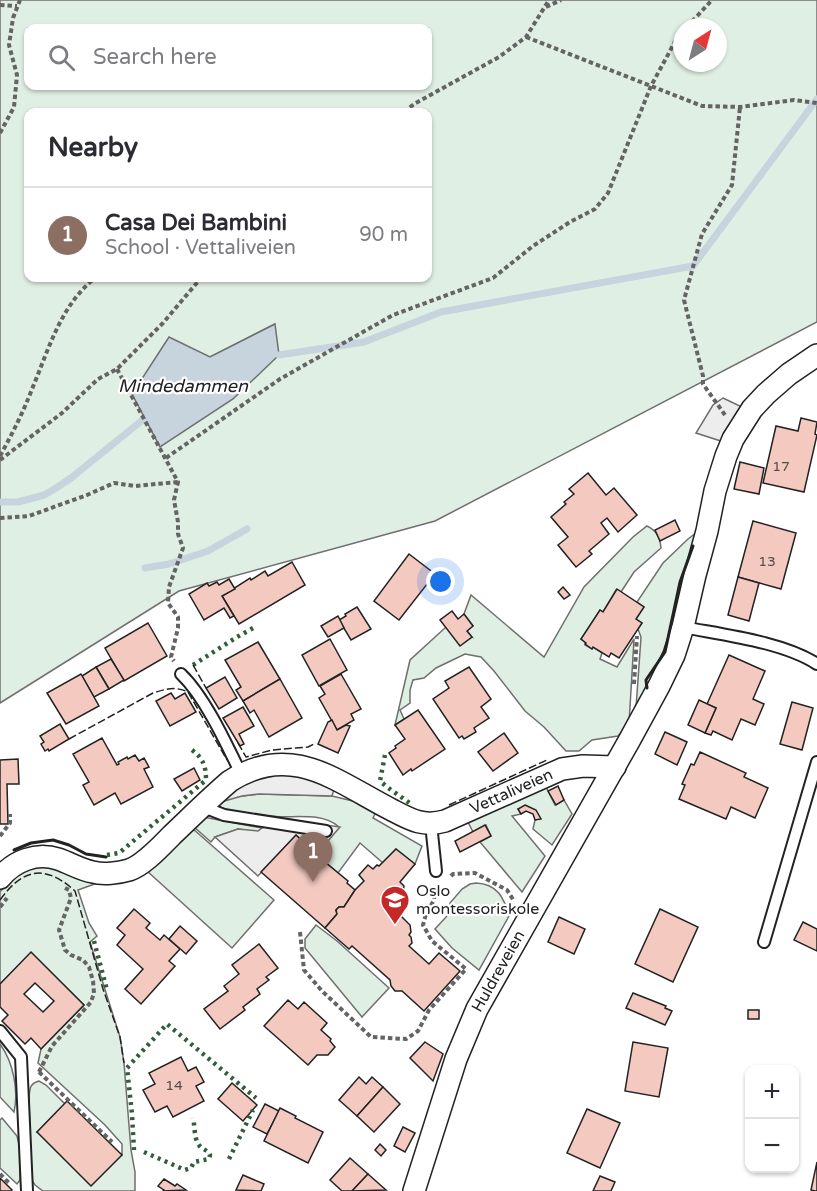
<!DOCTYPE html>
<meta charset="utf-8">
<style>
:root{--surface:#fff;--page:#f2f2f3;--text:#2b2b33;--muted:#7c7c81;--line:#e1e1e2;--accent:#c62828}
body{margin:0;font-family:"Varela Round",sans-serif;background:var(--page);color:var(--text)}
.controls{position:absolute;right:18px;bottom:18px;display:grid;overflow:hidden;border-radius:12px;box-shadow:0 2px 4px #0004}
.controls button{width:54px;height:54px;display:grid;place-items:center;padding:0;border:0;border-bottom:2px solid var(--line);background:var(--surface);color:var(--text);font:30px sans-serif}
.compass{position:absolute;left:673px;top:18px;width:54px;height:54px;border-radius:50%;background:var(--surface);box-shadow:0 2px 4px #0004;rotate:36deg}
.you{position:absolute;left:441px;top:582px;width:21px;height:21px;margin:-15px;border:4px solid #fff;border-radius:50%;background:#1a73e8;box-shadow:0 0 0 9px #1a73e833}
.badge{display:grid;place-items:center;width:39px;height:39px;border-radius:50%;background:var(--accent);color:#fff;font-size:20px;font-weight:700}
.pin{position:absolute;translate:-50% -50px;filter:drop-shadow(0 2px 3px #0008)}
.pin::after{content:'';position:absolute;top:32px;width:21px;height:18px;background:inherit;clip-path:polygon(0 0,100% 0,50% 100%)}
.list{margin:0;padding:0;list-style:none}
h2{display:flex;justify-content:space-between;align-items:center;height:78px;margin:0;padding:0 24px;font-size:26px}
h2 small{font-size:20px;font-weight:400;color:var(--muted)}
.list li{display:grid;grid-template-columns:39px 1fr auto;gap:18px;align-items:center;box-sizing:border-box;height:96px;padding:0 24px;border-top:2px solid var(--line)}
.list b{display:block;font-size:22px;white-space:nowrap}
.list p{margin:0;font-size:20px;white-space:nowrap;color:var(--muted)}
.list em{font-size:20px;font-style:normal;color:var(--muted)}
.icon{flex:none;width:33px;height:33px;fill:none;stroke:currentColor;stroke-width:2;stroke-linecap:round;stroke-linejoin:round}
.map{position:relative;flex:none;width:817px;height:1191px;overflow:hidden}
.search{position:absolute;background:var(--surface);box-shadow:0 2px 4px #0004;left:24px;top:24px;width:408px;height:66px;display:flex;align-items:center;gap:15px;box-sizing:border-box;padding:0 21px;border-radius:12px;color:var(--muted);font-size:22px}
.panel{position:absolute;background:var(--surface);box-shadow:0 2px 4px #0004;left:24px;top:108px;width:408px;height:174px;border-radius:12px}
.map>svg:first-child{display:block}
.green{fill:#e0efe3;stroke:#6f6f6f;stroke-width:1.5;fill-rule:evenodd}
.parking{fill:#ededed;stroke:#6f6f6f;stroke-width:1.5}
.water{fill:#c7d3dd;stroke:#6f6f6f;stroke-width:1.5}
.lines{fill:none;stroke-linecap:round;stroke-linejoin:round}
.stream{stroke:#c7d3dd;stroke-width:7}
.building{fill:#f3c9c0;stroke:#222;stroke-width:1.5;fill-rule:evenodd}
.lane-casing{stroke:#222;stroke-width:14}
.street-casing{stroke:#222;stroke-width:24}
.path{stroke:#646464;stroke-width:4;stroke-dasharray:4.5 3;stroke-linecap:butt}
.lane{stroke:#fff;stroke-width:10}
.street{stroke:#fff;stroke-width:21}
.hedge{stroke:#2f5e38;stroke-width:4.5;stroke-dasharray:3 4.5;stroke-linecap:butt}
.fence{stroke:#222;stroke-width:1.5;stroke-dasharray:8 3;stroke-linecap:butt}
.wall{stroke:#222;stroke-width:3}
.labels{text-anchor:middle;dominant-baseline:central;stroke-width:4.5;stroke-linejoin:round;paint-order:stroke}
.number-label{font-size:14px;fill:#564c4a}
.street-label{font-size:16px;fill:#222;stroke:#fff}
.poi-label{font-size:16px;fill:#222;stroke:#fff;text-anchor:start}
.water-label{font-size:18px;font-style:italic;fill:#222;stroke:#fff}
</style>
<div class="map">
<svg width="817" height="1191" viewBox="0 0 817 1191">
<rect width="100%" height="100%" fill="#fff"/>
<g class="green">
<path d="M0,0H817V322L435,521L179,591L0,703ZM682,27H718V63H682ZM28,28H428V86H28ZM28,112H428V278H28ZM275,324L160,447L210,357Z"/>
<path d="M647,526C657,531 660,537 661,548L634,572L621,592L616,590L603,612L600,610L581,639L586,643L585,645L592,649L593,647L602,653L600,659L617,667L634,639L629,724L618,736L592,740L579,751H566L544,727L525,711L494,671L481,657L465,654L436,668L424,678L413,680L410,690V703L400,710L404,719L395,725L410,660L446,627L472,637L467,631L473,626L464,614L471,595L544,657L584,587L633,537Z"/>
<path d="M700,530L680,582L665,652L646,680V688L636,708L641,637L638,629L642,623L636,619L644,607L637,602L663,563L688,539Z"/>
<path d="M546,787L555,805L564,800L572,814L552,845L533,829L535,820L540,818L525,806L518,809L521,814L512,816L545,856L522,892L480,842L491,836L486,825L473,832L468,822Z"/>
<path d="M259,794L332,796L361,803L376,812L373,818L422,846L415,864L396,849L383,863L360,843L338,873L325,862L328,857L319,849L327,842L339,827C321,811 292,819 269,816C253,815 233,813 217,806C226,796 246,796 259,794Z"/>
<path d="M203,817L262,828L258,832L238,829L215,837L211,842L193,826Z"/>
<path d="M192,828L274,900L232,948L147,871Z"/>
<path d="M44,865L100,882L78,890L89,923L97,936L90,942L120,1037L124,1063L131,1150L135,1172V1191H43L35,1185L31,1179L29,1098C30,1089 29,1084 39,1081L46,1085L65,1104L37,1132L122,1155V1144L105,1125L38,1063L41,1049L84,1005L31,953L0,984V892L8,881L23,869Z"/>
<path d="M476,883C497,884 504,897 509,916L479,970L452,948L435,929L447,916L450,903L462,889L470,884Z"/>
<path d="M316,925L337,941L389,988L362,1017L305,948V939Z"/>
<path d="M0,1044C13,1062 19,1090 14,1112L0,1097Z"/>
<path d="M2,1118L17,1136L20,1149V1180L17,1184L0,1168V1120Z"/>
</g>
<g class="parking">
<path d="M723,398L744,408L724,442L696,433L713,405Z"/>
<path d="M287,772L335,786L332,796L259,794L242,796L221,802L242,783Z"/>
<path d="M283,819L340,827L327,842L315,853L296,835L258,876L215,837L238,829L258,831L262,828Z"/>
</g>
<path class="water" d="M275,324L279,355L233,399L160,447L132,394L169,337L210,357Z"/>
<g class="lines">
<g class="stream">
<path d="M279,355L364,342L441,312L693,266L817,99"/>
<path d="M0,502H18L44,495L53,490L71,478L145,418"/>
<path d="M145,568L169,564L208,551L247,529"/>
</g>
</g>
<g class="building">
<path d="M801,418L817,422L815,434L817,435L804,492L763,483L776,426L798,431Z"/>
<path d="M740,462L764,468L759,494L734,489Z"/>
<path d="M588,473L606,495L614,488L637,515L618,532L607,518L601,523L609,534L589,551L592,554L576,567L558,545L568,537L551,517L566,504L564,502L574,494L569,489Z"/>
<path d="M675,520L680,531L660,541L655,530Z"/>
<path d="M753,521L796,533L781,589L738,577Z"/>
<path d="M409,554L435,574L399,620L374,601Z"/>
<path d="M292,562L305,585L239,624L222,596L250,578L251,580L265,571L268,576Z"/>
<path d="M738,577L759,583L749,621L728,615Z"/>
<path d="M229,579L235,589L222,596L234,616L230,618L224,608L204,620L189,594L207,583L209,586L217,582L219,585Z"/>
<path d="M563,587L570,595L564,599L558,592Z"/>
<path d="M617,589L644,607L636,619L642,623L619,658L611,653L609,657L593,647L592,649L585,644L586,643L581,639L600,610L603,612Z"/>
<path d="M357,607L371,629L351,640L339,620L346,616L345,614Z"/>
<path d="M452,611L458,619L464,614L473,626L467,631L472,637L460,646L440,620Z"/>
<path d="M338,616L344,628L328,637L321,626Z"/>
<path d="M148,623L167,656L124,681L105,648Z"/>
<path d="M330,639L347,670L319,686L302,655Z"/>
<path d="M258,642L280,679L243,701L236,690L241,687L225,660Z"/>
<path d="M729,655L765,671L753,699L764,704L755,725L741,719L732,740L713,731L711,735L705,733L716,708L707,704Z"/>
<path d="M111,659L124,680L109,689L96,667Z"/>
<path d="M96,667L109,689L94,697L82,676Z"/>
<path d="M469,667L491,699L481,707L489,718L474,728L476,732L464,739L462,736L459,738L433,699L449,688L445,681Z"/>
<path d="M81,674L99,706L66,724L47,693Z"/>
<path d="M341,674L361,709L351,714L354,720L337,730L319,698L325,694L320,686Z"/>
<path d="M225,677L237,698L219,709L206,688Z"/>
<path d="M280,679L302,718L269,737L254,710L250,713L243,701Z"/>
<path d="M171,693L175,699L185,693L196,712L170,726L156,701Z"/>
<path d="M699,700L716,708L705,733L688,725Z"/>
<path d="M792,702L813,708L802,750L780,744Z"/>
<path d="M243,707L254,726L239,734L244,744L240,746L223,718Z"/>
<path d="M418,710L445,749L412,771L411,769L403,775L389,753L396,748L395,746L405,739L395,725Z"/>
<path d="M332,720L337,730L346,725L350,726L338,753L318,744L328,722Z"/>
<path d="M60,724L69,739L49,751L48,749L45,751L41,744L44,742L40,736Z"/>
<path d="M665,732L687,742L677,765L655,754Z"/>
<path d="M504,733L518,753L493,771L478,752Z"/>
<path d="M102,738L117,765L119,764L118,762L127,757L128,759L135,755L139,761L144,758L149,767L144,769L153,787L121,804L115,793L94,805L83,785L89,782L73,754Z"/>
<path d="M700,752L746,773L744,777L768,788L755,818L731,807L726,819L679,799L685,785L682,784L691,764L694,765Z"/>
<path d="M18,759L19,784H7L8,824H0V760Z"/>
<path d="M194,768L200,780L182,791L174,779Z"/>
<path d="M558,786L564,800L556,805L548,791Z"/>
<path d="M525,805L536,810L541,819L535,820L533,814L526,811L521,814L518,809Z"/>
<path d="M485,825L491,836L460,852L455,841Z"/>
<path d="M296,835L315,853L319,850L328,857L325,862L348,881L347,883L355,890L344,907H339L336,910L337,914L325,928L261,872Z"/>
<path d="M396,849L415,864L400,882L404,886L403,892L391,906L410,925L411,932L409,935L411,937L412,943L409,946L429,964L439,953L460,971L424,1011L402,991H395L391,986L390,980L352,946L349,949L325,928L337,914L336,910L339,907H344L355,890L364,881L359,875L368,865L373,869L377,865L379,866Z"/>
<path d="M134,909L150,923L146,928L160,940L164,935L180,949L169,961L175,966L141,1004L125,989L143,969L117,945L125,935L117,928Z"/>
<path d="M660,909L698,927L673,982L635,964Z"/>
<path d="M559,917L585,929L574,954L548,942Z"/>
<path d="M803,922L817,929V951L794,940Z"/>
<path d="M180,926L197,941L186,954L169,939Z"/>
<path d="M259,944L278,968L266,977L269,980L257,989L260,994L243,1007L245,1010L220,1029L204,1009L228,991L224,986L239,974L232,965Z"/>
<path d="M31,952L84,1005L41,1049L31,1038L25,1044L2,1021L8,1015L0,1007V984ZM35,983L54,1001L43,1012L24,994Z"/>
<path d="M633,993L666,1006L665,1008L672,1011L665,1025L626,1008Z"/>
<path d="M288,1000L298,1009L304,1002L327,1023L321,1030L331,1039L330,1041L335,1047L328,1055H317L308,1065L264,1026Z"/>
<rect x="748" y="1010" width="11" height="9"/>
<path d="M425,1042L443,1054L433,1081L410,1058Z"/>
<path d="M633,1042L668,1048L659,1097L625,1091Z"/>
<path d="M181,1057L188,1071L196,1067L204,1082L196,1086L204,1101L173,1117L167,1106L155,1112L143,1090L155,1084L149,1073Z"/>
<path d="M359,1077L366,1084L372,1077L383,1087L357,1116L339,1100Z"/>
<path d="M232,1083L257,1105L243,1121L218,1099Z"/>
<path d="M383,1087L400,1104L374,1132L357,1116Z"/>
<path d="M67,1101L122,1155L91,1186L37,1132Z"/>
<path d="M265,1104L279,1111L267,1134L253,1127Z"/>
<path d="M280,1108L296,1116L295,1118L323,1132L308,1163L264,1141Z"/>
<path d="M587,1109L620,1123L600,1168L567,1153Z"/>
<path d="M403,1127L415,1133L405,1152L394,1146Z"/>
<path d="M380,1144L386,1150L381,1156L375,1150Z"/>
<path d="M350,1158L368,1174L352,1191H342L330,1180Z"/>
<path d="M817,1162V1191H815L811,1190Z"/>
<path d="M368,1174L386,1190L352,1191Z"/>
<path d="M243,1175L264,1184L261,1191L236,1190Z"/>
<path d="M600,1176L615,1182L611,1191H593Z"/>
<path d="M0,1178L12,1190L11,1191H0Z"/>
<path d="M164,1179L175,1186L177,1184L186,1190L163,1191L164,1190L158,1186Z"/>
</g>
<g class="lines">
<g class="lane-casing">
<g id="lane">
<path d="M683,627C724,635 783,642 817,664"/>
<path d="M181,674C205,697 226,743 241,774"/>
<path d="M201,806L224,815L326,831"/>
<path d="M431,824L436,871"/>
<path d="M764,942L817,762"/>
<path d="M0,1031L21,1057L27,1191"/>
</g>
</g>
<g class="street-casing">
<g id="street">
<path id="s1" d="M0,878C14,861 36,852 58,859C70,863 81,870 93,872C103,875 119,873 129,870C144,865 161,846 172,835C191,817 210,798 230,781C292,741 337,782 392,810C411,820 423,827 445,821L562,769L583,766L615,767"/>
<path id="s2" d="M414,1191L456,1059L477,1009L629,741L659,686L674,655L683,627L695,575L707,531L715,491L726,456L733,439L752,409L766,394L789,374L817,355"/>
</g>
</g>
<g class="path">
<path d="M0,5L17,6"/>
<path d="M546,7L561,0"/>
<path d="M687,27L712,0"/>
<path d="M526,37L702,106L740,107L794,100L817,103"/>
<path d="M404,112L414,104L499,57L526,37L549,0"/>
<path d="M0,133L14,107L17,75L9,45L13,18L20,0"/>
<path d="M117,369L178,482L174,500L178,522V534L183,548L169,587L168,603L178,617V628L171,657L174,661"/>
<path d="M725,415L703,384V376L684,300L702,234L732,185L740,107"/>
<path d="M0,456C12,434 23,413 32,389C49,349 60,306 95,278"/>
<path d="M166,458L280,379L393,315L493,278L533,246L570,222L595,209L608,193L651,86L677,38L682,32"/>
<path d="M0,460L62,413L98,379L117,369L163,323L201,278"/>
<path d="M0,518L29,516L87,495L114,483L135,486L178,482"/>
<path d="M634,684L637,636"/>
<path d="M0,836L10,823V814"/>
<path d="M451,876L453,874L475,873L507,890L514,901"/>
<path d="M0,907L7,898"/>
<path d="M300,932L304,970L322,991L371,1037L406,1039L418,1031L429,1010L466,969L432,941L423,925L426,914L434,900L435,887"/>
<path d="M39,1072L52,1046L91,1002L94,993L93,981L89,967L83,960L71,955L65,950L59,930L71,898L69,890L65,888"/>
<path d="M39,1072L112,1142"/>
<path d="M0,1174L10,1184"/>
</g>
<use href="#lane" class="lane"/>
<use href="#street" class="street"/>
<g class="hedge">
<path d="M193,665L237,637L255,627"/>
<path d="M385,755L380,781L387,787L411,804"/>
<path d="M107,855L119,853L206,780C206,766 203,758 192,750"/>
<path d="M94,941L107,990"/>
<path d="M134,1150L132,1114L127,1068L167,1024L256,1098"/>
<path d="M144,1152L185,1170L191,1168L194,1162L209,1159L210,1155C207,1149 202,1150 199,1145C194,1139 195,1126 193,1118"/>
<path d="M229,1159L253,1110"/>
</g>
<g class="fence">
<path d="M193,665L206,688"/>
<path d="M69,739L153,693C166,689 175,686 188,692L227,760"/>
<path d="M238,743L246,757L272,750L308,747L316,743"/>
<path d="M449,805L547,760"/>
<path d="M0,900C23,868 45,864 75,891L103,989L120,1037L124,1063"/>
</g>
<g class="wall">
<path d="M647,688L646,680L665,652L680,582L693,546"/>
<path d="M14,850L31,843L53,840L69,845L86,854L106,857"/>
</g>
</g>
<defs>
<g id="school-pin" transform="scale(1.5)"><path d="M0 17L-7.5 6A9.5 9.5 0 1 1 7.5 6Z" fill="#c62828" stroke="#fff"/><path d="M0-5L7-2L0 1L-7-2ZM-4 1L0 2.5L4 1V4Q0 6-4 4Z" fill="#fff"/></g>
</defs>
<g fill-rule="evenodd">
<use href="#school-pin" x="395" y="900"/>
</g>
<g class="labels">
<g class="number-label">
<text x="781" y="466">17</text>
<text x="767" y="561">13</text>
<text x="174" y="1085">14</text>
</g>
<g class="street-label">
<text stroke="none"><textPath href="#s1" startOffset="578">Vettaliveien</textPath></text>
<text stroke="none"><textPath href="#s2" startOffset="236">Huldreveien</textPath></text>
</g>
<g class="poi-label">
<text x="416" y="891">Oslo<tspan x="416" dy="18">montessoriskole</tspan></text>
</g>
<g class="water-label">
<text x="183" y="386">Mindedammen</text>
</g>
</g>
</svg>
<div class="controls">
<button>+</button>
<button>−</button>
</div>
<svg class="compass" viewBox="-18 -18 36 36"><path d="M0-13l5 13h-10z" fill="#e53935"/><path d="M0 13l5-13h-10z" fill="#7c7c81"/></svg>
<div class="you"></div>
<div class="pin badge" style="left:313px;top:882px;background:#8d6e63">1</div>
<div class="search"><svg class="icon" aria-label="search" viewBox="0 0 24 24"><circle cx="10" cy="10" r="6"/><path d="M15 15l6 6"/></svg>Search here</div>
<section class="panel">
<h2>Nearby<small></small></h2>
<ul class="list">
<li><span class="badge" style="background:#8d6e63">1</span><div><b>Casa Dei Bambini</b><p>School · Vettaliveien</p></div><em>90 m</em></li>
</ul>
</section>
</div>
